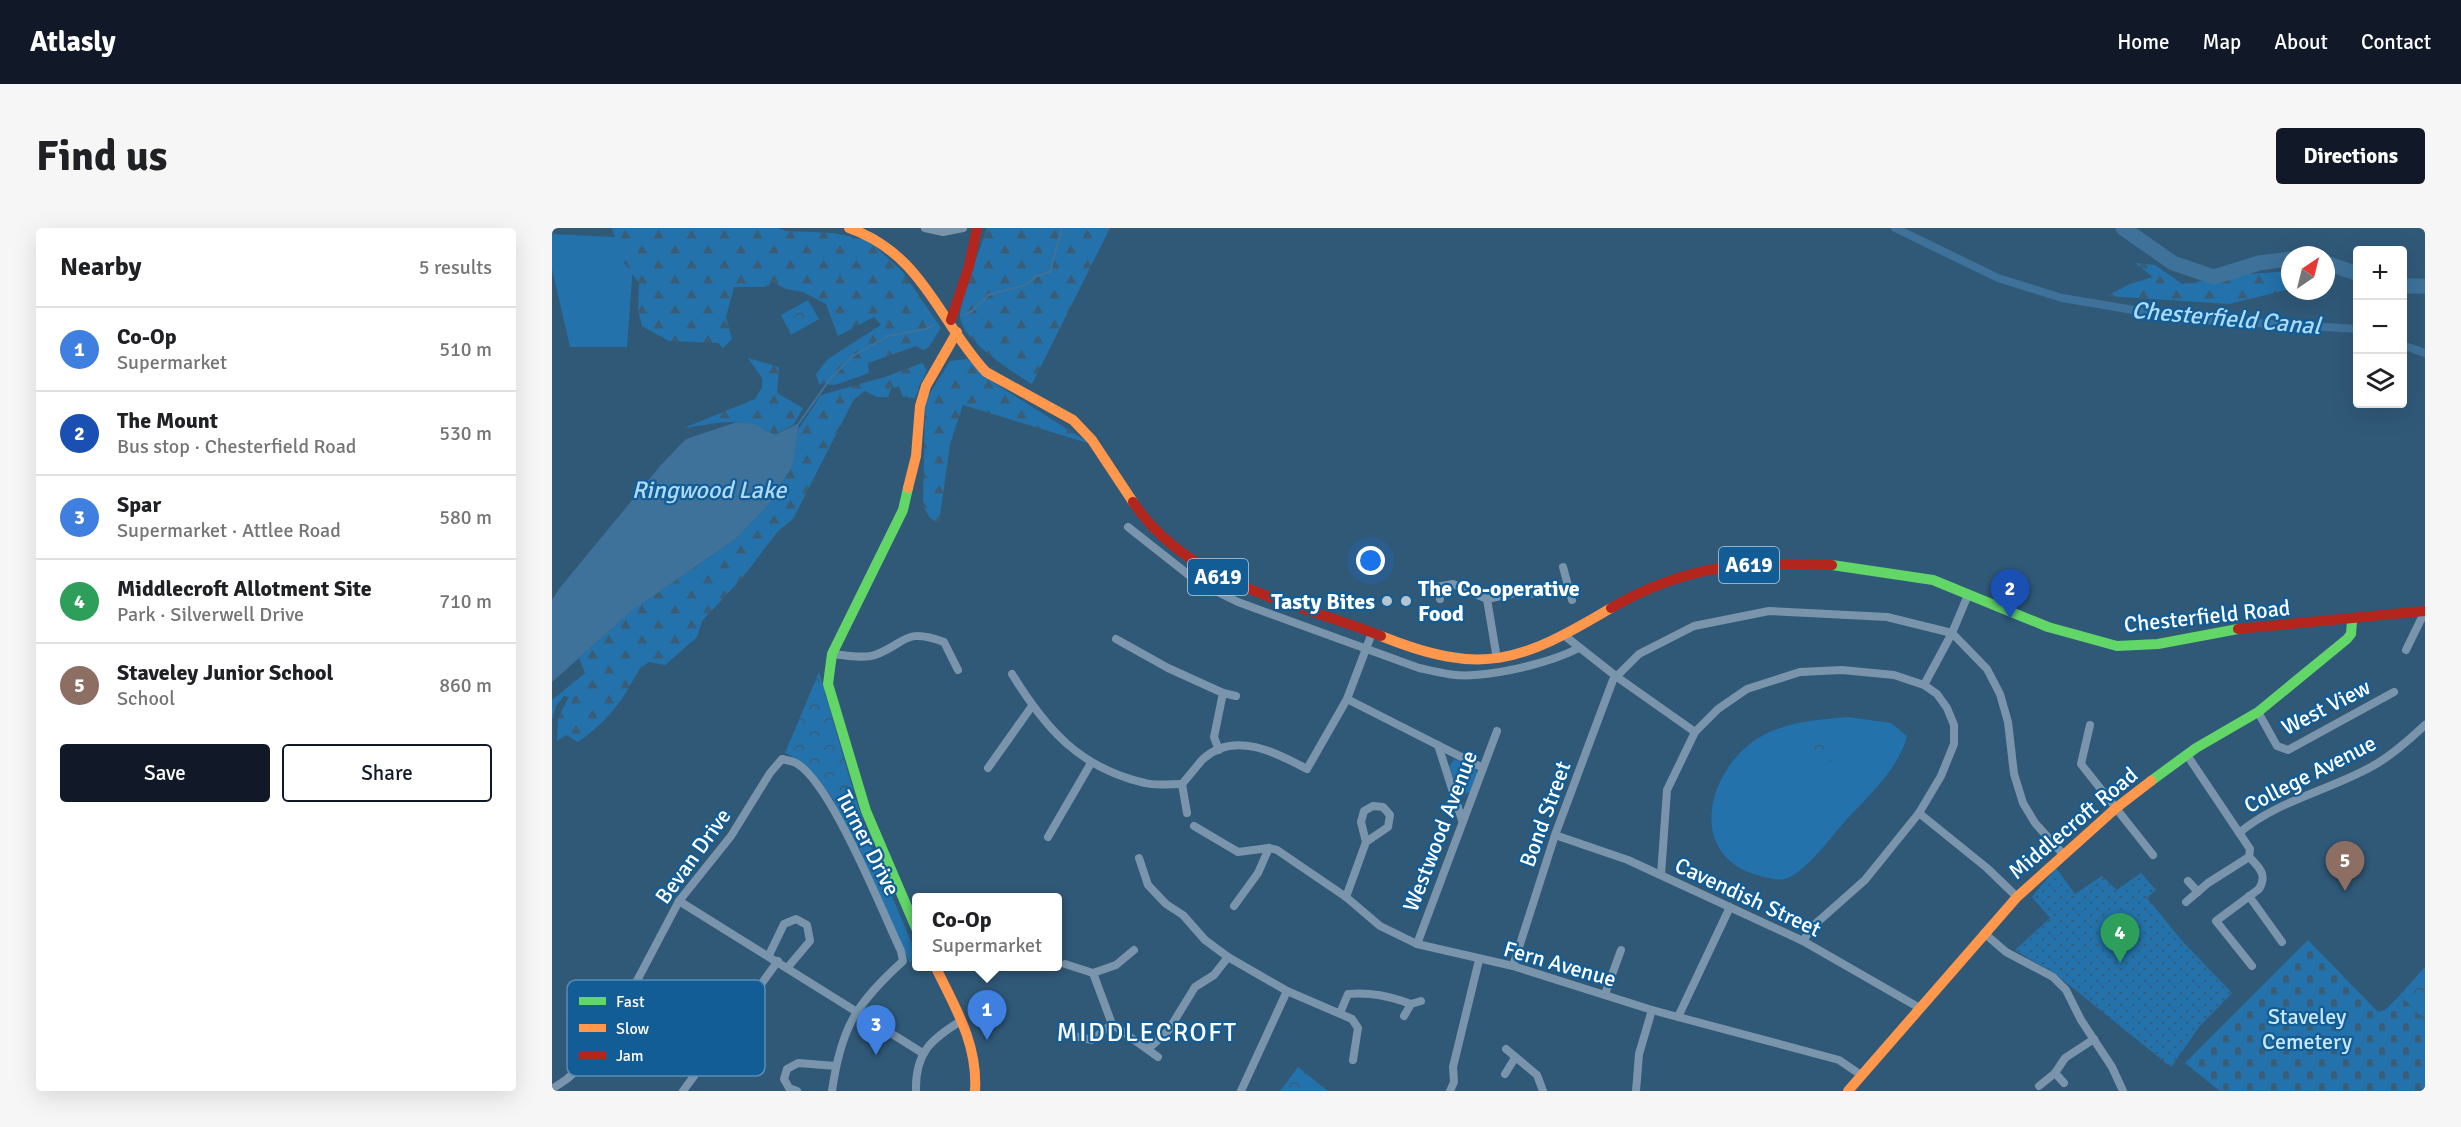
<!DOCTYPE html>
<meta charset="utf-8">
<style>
:root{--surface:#fff;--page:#f6f6f6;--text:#202124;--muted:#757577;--line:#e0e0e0;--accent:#111827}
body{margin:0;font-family:Signika,sans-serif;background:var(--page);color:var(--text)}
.controls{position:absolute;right:18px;top:18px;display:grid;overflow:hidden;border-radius:6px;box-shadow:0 6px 24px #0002}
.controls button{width:54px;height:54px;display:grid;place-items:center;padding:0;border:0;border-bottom:2px solid var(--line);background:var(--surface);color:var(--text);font:30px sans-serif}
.compass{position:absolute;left:1729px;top:18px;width:54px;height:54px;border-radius:50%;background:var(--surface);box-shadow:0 6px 24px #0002;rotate:35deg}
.you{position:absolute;left:819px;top:333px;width:21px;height:21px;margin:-15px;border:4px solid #fff;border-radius:50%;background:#1a73e8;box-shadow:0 0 0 9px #1a73e833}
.badge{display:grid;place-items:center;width:39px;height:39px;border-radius:50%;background:var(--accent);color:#fff;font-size:20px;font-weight:700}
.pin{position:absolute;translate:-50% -50px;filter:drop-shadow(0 2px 3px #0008)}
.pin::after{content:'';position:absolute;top:32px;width:21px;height:18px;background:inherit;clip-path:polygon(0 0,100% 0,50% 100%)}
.popup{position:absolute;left:360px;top:665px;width:150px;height:78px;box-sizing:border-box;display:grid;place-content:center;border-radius:6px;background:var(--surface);filter:drop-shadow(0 2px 4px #0005);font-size:20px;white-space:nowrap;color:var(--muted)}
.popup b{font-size:22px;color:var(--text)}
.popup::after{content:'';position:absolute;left:50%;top:100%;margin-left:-12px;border:12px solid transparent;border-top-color:var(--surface)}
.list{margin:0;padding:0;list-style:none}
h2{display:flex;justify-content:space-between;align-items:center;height:78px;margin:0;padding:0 24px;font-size:26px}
h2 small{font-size:20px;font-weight:400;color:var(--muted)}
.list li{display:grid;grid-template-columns:39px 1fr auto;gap:18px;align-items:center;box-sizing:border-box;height:84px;padding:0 24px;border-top:2px solid var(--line)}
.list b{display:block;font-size:22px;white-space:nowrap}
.list p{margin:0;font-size:20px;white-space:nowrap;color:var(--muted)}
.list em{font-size:20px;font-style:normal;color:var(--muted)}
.actions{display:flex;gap:12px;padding:18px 24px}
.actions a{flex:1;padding:14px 0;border:2px solid var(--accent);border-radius:6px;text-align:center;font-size:21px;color:var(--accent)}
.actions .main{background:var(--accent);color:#fff}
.icon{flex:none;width:33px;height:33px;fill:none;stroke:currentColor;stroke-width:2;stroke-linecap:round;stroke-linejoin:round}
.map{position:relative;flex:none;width:1873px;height:863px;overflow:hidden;border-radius:6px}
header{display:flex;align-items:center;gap:36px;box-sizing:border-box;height:84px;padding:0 30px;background:var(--accent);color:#fff}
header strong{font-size:28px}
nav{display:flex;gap:33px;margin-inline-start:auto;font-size:21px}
.intro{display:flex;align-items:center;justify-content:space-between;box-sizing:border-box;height:144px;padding:0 36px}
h1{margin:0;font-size:42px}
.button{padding:15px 27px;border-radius:6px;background:var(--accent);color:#fff;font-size:21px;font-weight:700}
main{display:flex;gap:36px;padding:0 36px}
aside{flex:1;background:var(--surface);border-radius:6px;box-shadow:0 6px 24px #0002}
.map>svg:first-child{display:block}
.grass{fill:#2372ab}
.forest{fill:url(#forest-firs)}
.cemetery{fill:url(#cemetery-stones)}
.park{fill:url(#park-crowns)}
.garden{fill:url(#garden-dots)}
.water{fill:#3e729b}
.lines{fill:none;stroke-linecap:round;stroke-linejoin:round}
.stream{stroke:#3e729b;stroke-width:2}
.canal{stroke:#3e729b;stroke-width:8}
.river{stroke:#3e729b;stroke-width:15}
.street{stroke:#7a95ab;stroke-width:8}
.fast{stroke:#63d668;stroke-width:10}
.slow{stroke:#ff974d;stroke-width:10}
.jam{stroke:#b3261e;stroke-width:10}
.poi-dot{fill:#b7c5d0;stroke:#125d96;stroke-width:2}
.labels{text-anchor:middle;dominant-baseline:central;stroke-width:4.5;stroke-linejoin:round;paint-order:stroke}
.shield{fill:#125d96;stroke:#b8cee0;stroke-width:1.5}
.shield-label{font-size:21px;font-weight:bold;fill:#fff}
.poi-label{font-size:22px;font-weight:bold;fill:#fff;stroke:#125d96;text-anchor:start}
.street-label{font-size:22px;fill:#fff;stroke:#125d96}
.park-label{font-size:22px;fill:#cbe8fd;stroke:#125d96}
.water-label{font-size:24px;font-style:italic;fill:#afdbfa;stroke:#125d96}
.quarter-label{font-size:26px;letter-spacing:1.5px;fill:#fff;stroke:#125d96}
.key{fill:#125d96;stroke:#598eb6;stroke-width:1.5}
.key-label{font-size:16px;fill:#fff}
</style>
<header>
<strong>Atlasly</strong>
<nav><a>Home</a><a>Map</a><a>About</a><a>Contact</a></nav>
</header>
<div class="intro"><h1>Find us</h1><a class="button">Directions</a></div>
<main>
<aside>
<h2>Nearby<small>5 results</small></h2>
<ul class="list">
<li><span class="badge" style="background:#3f7fe0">1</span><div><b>Co-Op</b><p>Supermarket</p></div><em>510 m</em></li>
<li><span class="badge" style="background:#1a4fb4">2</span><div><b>The Mount</b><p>Bus stop · Chesterfield Road</p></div><em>530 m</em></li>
<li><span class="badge" style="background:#3f7fe0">3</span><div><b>Spar</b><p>Supermarket · Attlee Road</p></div><em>580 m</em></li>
<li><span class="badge" style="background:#2e9e5b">4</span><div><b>Middlecroft Allotment Site</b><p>Park · Silverwell Drive</p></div><em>710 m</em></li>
<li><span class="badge" style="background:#8d6e63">5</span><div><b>Staveley Junior School</b><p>School</p></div><em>860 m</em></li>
</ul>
<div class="actions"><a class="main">Save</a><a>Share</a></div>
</aside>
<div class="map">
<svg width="1873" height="863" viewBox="0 0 1873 863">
<defs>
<pattern id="forest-firs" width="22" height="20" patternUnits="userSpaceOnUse" patternTransform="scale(1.5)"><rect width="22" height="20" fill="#2372ab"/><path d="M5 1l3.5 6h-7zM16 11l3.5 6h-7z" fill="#3a5d77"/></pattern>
<pattern id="cemetery-stones" width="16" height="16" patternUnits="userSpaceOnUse" patternTransform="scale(1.5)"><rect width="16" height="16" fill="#2372ab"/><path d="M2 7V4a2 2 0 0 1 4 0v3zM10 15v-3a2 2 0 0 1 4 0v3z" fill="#3a5d77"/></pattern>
<pattern id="park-crowns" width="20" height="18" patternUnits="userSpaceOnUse" patternTransform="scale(1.5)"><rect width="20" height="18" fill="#2372ab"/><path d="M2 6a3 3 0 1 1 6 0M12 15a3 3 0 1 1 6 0" fill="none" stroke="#3a5d77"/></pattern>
<pattern id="garden-dots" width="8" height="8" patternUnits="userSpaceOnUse" patternTransform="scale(1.5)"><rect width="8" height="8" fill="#2372ab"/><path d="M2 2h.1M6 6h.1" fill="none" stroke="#3a5d77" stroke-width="1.8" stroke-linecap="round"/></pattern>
</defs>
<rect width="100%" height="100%" fill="#305978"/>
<g class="grass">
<path d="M0,6L83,10L75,119H18L0,41Z"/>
<path d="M1296,489L1339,495L1355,508C1347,541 1316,568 1294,592C1280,608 1255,642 1236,650C1228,654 1217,650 1209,648C1127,628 1158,528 1220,503C1244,493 1271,491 1296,489Z"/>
<path d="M902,531L923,540L925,545L918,564L913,566L906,562L897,539Z"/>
<path d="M301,562L320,621L364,725L358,735L281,571Z"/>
</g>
<g class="forest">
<path d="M60,0H226L234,3L281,5L316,12L350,43L389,100L376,120L371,122L364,118L316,135L317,145L283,157L267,156L264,146L276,131L329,97L322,89L286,108L274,76L251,64L234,61L221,54L213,59H182L174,89L180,111L171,120L166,115L117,113L90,98L86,82L87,55L72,35Z"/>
<path d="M435,0H558L480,156C460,143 410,113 408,88C407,78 430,15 435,0Z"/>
<path d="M1583,35L1603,37L1630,56L1684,47L1738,43V61L1677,76L1555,68L1578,56L1601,49Z"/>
<path d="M196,130L227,139L225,165L251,180L242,196L223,207C188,187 170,195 132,200L203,171L210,159V150Z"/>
<path d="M415,131L442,155L539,216L411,177L398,216L387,295L378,290L371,278L373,173L398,133Z"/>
<path d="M370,135L375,142L363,170L351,169L347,158L339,161L336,169H325L313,163L302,171L241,291L226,303L191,349L150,393L145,409L113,437L97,434C85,442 82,451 75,463C63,483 45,501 26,514L14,507L5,513L6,490L17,469L12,468L4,478L0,492V472L33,445L27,430L81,382L185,310L217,276L241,237L246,202L269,167L333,149Z"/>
</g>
<path class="cemetery" d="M1756,712L1826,784L1833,782L1848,767L1873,793V863H1668L1633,835Z"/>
<g class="park">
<path d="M256,72L267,91L239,107L229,87Z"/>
<path d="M267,444L301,562L281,571C267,553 255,534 233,525Z"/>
<path d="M1283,513L1279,534L1258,536L1255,516Z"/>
<path d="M1873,739V793L1848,767Z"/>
<path d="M746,839L776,863H728Z"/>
</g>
<path class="garden" d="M1504,640L1523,666L1550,648L1565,662L1589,645L1604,662L1595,670L1631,714L1680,765L1647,799L1619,839L1506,748L1463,722L1498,690L1480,669Z"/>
<path class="water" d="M185,194L202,196L223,207L247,195L241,237L217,276L185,310L81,382L0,454V372L7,361L109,237L134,211Z"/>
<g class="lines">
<g class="stream">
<path d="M412,87L420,83L436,67L474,57L484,48L498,44L510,0"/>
<path d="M247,195L278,151L301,128L336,108L374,101L382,97"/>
</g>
<g class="canal">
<path d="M1343,0L1446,50L1510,70L1635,91L1806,101"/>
<path d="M1850,117L1873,125"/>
</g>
<g class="river">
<path d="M1571,0L1621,35L1662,49L1707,35L1738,31"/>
<path d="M1774,35L1806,46"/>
<path d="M1850,58H1873"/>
</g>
<g class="street">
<path d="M373,0L391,4L411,0"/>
<path d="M576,299L647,355L686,374L867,440C885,444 904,449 923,447C956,444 997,435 1027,420"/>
<path d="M1011,339L1020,372"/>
<path d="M887,359L888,371"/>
<path d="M879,360L901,356L935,371"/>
<path d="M935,371L967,364L985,366L1015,362"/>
<path d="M935,371L945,431"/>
<path d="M1013,408L1065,449L1143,504"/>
<path d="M564,411L616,440L671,465L662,509L667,522"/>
<path d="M1854,422L1873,383"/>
<path d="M280,426C292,427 312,431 323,427C355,415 352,399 392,414L406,442"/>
<path d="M460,446C493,500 527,540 593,555C604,558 618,556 630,556"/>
<path d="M1372,457L1400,405L1416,367"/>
<path d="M671,465L684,468"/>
<path d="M795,471L931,540"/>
<path d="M1706,484L1725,518L1736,522L1842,464"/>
<path d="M1538,497L1529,536L1601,627"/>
<path d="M886,517L910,592"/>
<path d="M1635,527L1698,621L1697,629C1707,639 1716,647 1707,661L1664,693L1700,738"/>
<path d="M436,540L480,478"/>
<path d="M635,585L630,556C637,548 644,539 651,531C682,502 725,525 755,541L795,471L820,405"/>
<path d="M1367,585L1435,640L1465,669"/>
<path d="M642,598L686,624L717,620L725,622L794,669L828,698L865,716L961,738L1100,782L1287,832L1309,847"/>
<path d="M1687,605C1725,573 1775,563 1819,539C1838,529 1857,512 1873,497"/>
<path d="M1003,607L1076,632L1251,713L1366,779"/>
<path d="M496,609L539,535"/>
<path d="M587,630L596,657L614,676L631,687L653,712L676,729L735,763L800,791L806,800L801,832"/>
<path d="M1109,647L1115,562L1143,504L1166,481L1195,461L1248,444L1290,442L1342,447L1372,457L1385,466L1395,480L1402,497V516L1389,548L1367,585L1313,652L1261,698L1251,713"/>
<path d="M1636,653L1646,664"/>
<path d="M1697,668L1730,714"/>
<path d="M794,669L814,614L809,594L812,583L821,578L831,579L838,587L836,599L814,614"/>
<path d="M127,673L369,824"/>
<path d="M1634,674L1656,655L1697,629"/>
<path d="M682,678L706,645L717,620"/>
<path d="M1432,705L1454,724L1501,749L1514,762L1529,792L1560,839L1571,863"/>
<path d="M865,716L945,503"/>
<path d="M582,722L564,737L541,745L560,796L606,829"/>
<path d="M217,727L232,696L244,691L255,697L258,713L236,739"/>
<path d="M513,736L541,745"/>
<path d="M961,738L1003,607L1061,452L1087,426L1142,398L1217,383L1335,389L1400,405L1435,441L1448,466L1456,494L1462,546L1471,575L1483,595L1511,626"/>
<path d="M1053,766L1069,722"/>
<path d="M788,785L796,766C819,764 837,768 859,776"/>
<path d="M852,788L859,776L869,773"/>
<path d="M1126,789L1178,679"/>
<path d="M522,808L540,812L560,796"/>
<path d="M596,821L616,803L643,759L662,747L676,729"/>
<path d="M954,821L985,847L991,863"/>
<path d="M1503,845L1512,855"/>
<path d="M953,846L963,830"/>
<path d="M1487,858L1503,845L1513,830L1542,811"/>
<path d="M0,861L15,851L50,819L127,673L179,608L218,545L230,531C234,532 240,533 244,535C279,554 330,683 349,723L351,733C304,776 289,799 280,863"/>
<path d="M131,863L226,733"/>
<path d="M245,863L237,860L232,851L235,841L246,835L284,838"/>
<path d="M364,863C363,825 379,811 409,793"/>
<path d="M689,863L735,763"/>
<path d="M898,863L902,854L901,839L927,732"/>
<path d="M1084,863L1087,826L1100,782"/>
</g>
<g class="fast">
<path d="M356,260L351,282L280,426L276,456L314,583L364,700"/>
<path d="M1280,337L1381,352L1496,399L1565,418L1606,416L1686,401"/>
<path d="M1599,553L1644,520L1706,484L1795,411L1799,406L1800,393"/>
</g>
<g class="slow">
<path d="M297,0C371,26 386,92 434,144L521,192L540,212L581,274"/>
<path d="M356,260L364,228L368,178L374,158L405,104"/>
<path d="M829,408C931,449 968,434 1059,380"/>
<path d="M383,738C403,779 426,816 423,863"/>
<path d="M1296,863L1465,669L1564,580L1599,553"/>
</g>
<g class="jam">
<path d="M399,92L417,38L425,0"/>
<path d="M581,274C636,357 741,373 829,408"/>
<path d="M1059,380C1135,336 1194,333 1280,337"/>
<path d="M1686,401L1873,383"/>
</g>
</g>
<g class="poi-dot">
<circle cx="835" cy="373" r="6"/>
<circle cx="854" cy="373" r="6"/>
</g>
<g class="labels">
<g class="shield">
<rect x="1167" y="319" width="60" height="36" rx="4.5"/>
<rect x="636" y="331" width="60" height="36" rx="4.5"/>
</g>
<g class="shield-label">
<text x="1197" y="337">A619</text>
<text x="666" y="349">A619</text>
</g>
<g class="poi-label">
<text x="866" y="360">The Co-operative<tspan x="866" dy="25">Food</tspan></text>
<text x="823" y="373" text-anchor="end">Tasty Bites</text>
</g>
<g class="street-label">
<text transform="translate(1655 388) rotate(-6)">Chesterfield Road</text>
<text transform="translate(1774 479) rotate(-27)">West View</text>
<text transform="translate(1758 546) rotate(-27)">College Avenue</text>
<text transform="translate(993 586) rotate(-70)">Bond Street</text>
<text transform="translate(1521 595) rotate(-40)">Middlecroft Road</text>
<text transform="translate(888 603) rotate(-69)">Westwood Avenue</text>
<text transform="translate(316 615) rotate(63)">Turner Drive</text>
<text transform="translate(141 628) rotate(-54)">Bevan Drive</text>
<text transform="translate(1196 669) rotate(25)">Cavendish Street</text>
<text transform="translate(1008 736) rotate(16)">Fern Avenue</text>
</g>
<g class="park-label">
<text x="1755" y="788">Staveley<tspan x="1755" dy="25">Cemetery</tspan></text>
</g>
<g class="water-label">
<text transform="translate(1674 90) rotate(5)">Chesterfield Canal</text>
<text x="157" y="262">Ringwood Lake</text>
</g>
<g class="quarter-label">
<text x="595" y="805">MIDDLECROFT</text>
</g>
</g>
<rect x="15" y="752" width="198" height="96" rx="9" class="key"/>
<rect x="27" y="769" width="27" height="8" fill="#63d668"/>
<rect x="27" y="796" width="27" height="8" fill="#ff974d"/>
<rect x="27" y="823" width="27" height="8" fill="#b3261e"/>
<g class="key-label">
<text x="64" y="779">Fast</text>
<text x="64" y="806">Slow</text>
<text x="64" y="833">Jam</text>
</g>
</svg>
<div class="controls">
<button>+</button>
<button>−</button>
<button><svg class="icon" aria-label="layers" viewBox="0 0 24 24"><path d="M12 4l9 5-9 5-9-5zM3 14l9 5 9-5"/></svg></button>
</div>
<svg class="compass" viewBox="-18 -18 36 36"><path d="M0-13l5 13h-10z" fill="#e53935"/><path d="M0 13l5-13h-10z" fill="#757577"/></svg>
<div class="you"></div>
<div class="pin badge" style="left:435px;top:812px;background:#3f7fe0">1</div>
<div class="popup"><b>Co-Op</b>Supermarket</div>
<div class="pin badge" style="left:1458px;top:391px;background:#1a4fb4">2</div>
<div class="pin badge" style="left:324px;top:827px;background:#3f7fe0">3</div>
<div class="pin badge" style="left:1568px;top:735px;background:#2e9e5b">4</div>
<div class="pin badge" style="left:1793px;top:663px;background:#8d6e63">5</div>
</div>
</main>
